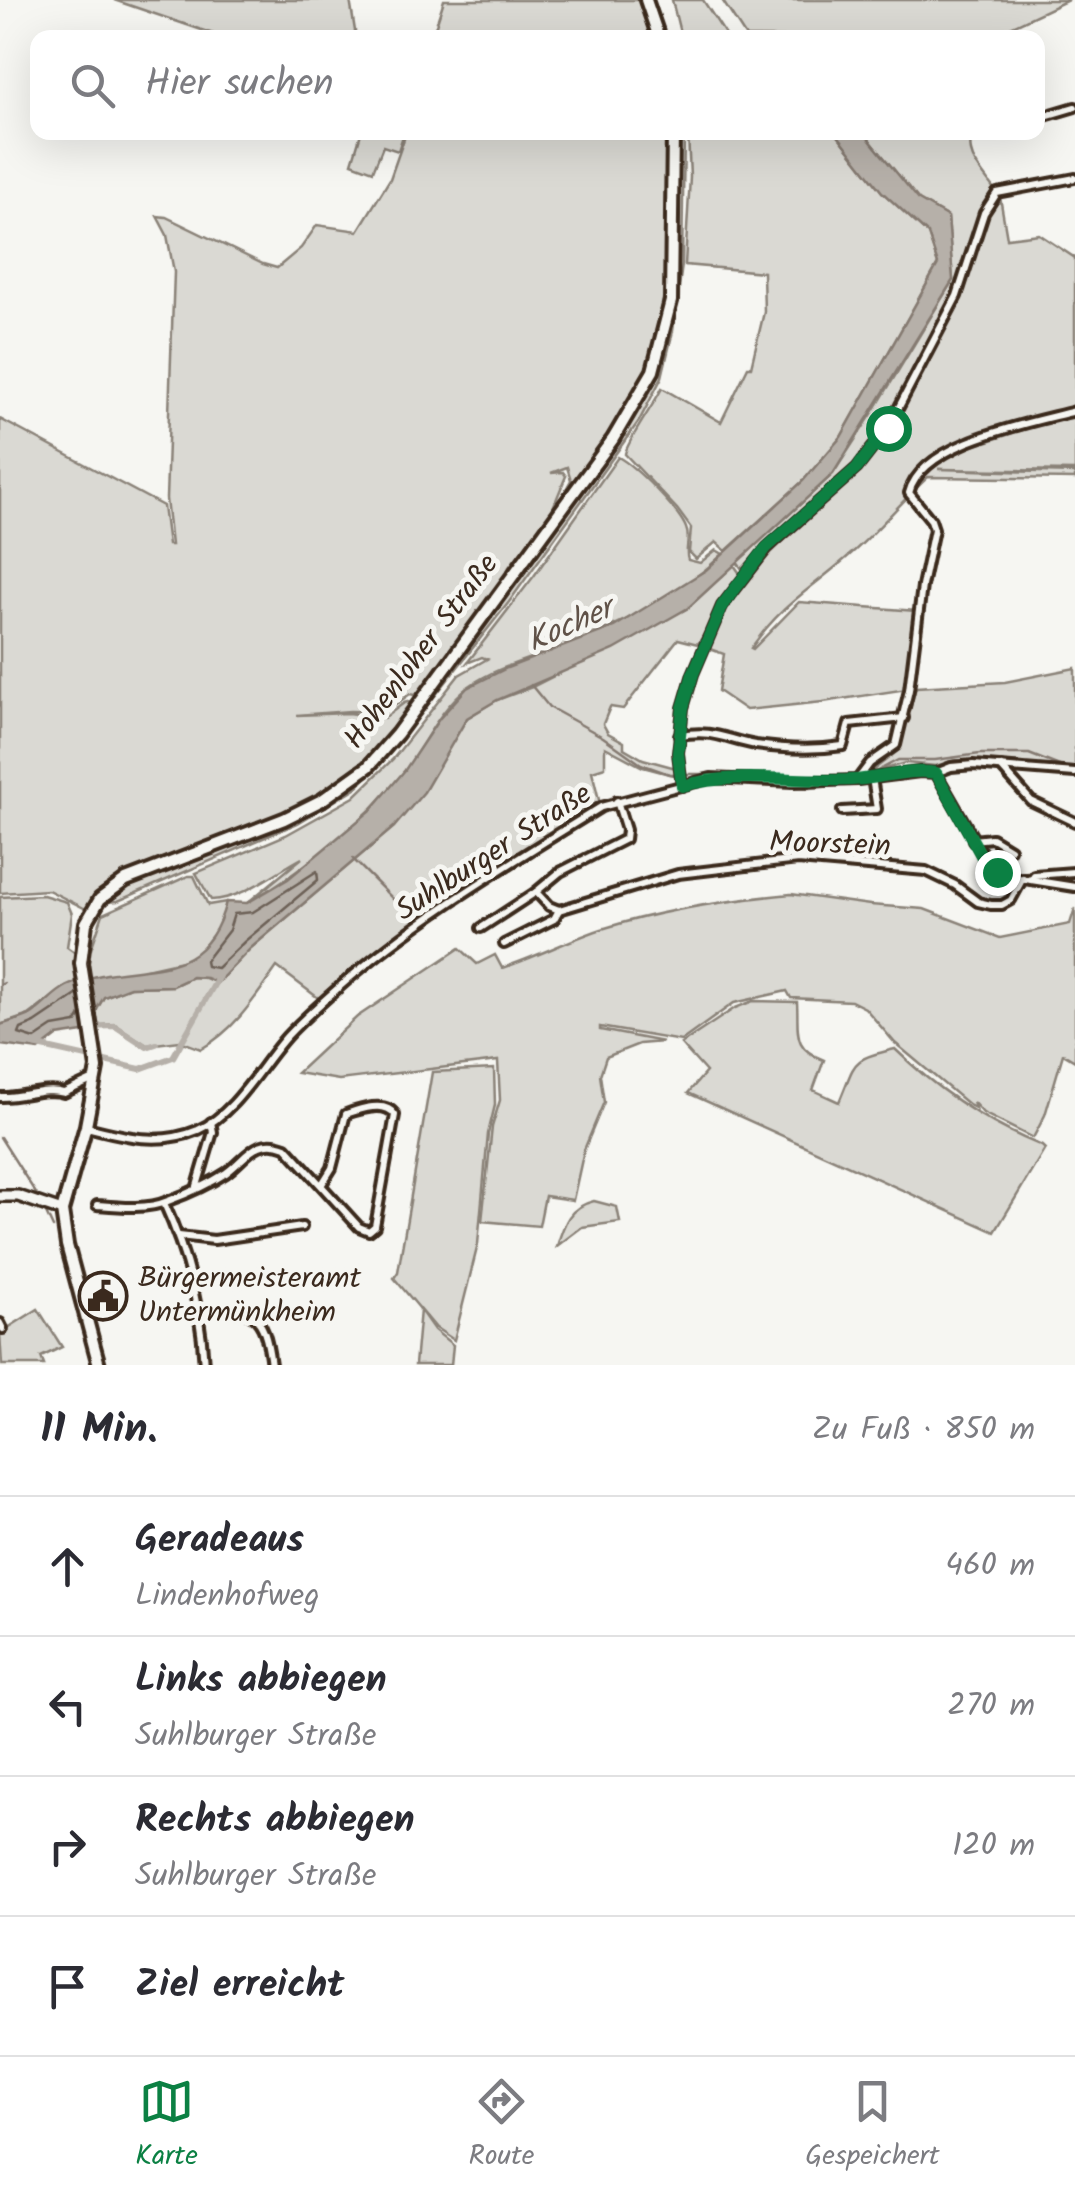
<!DOCTYPE html>
<html lang="de">
<meta charset="utf-8">
<style>
:root{--surface:#fff;--page:#f2f2f3;--text:#2b2b33;--muted:#7c7c81;--line:#e1e1e2;--accent:#0b8043}
body{margin:0;font-family:Kalam,sans-serif;background:var(--page);color:var(--text)}
.stop{position:absolute;width:30px;height:30px;margin:-22px;border:8px solid #0b8043;border-radius:50%;background:#fff}
.stop.end{background:#0b8043;border-color:#fff;box-shadow:0 2px 10px #0008}
.list{margin:0;padding:0;list-style:none}
h2{display:flex;justify-content:space-between;align-items:center;height:130px;margin:0;padding:0 40px;font-size:42px}
h2 small{font-size:32px;font-weight:400;color:var(--muted)}
.list li{display:grid;grid-template-columns:65px 1fr auto;gap:30px;align-items:center;box-sizing:border-box;height:140px;padding:0 40px;border-top:2px solid var(--line)}
.list b{display:block;font-size:38px;white-space:nowrap}
.list p{margin:0;font-size:32px;white-space:nowrap;color:var(--muted)}
.list em{font-size:32px;font-style:normal;color:var(--muted)}
.icon{flex:none;width:55px;height:55px;fill:none;stroke:currentColor;stroke-width:2;stroke-linecap:round;stroke-linejoin:round}
.map{position:relative;flex:none;width:1075px;height:1365px;overflow:hidden}
.search{position:absolute;background:var(--surface);box-shadow:0 10px 40px #0002;left:30px;right:30px;top:30px;height:110px;display:flex;align-items:center;gap:25px;box-sizing:border-box;padding:0 35px;border-radius:20px;color:var(--muted);font-size:38px}
.sheet{height:690px;background:var(--surface)}
nav{display:flex;justify-content:space-around;align-items:center;box-sizing:border-box;height:140px;border-top:2px solid var(--line);background:var(--surface);font-size:28px;color:var(--muted)}
nav a{display:grid;justify-items:center;gap:5px}
nav .on{color:var(--accent)}
.map>svg:first-child{display:block}
.green{fill:#dad9d3;stroke:#8a8278;stroke-width:2.5}
.water{fill:#b6b0a9;stroke:#857a71;stroke-width:2.5}
.lines{fill:none;stroke-linecap:round;stroke-linejoin:round}
.shore{stroke:#6c6056;stroke-width:2.5}
.stream{stroke:#857a71;stroke-width:2.5}
.canal{stroke:#b6b0a9;stroke-width:6}
.minor-casing{stroke:#3b2a1e;stroke-width:14}
.secondary-casing{stroke:#3b2a1e;stroke-width:16}
.primary-casing{stroke:#3b2a1e;stroke-width:18}
.minor{stroke:#f6f6f2;stroke-width:6}
.secondary{stroke:#f6f6f2;stroke-width:9}
.primary{stroke:#f6f6f2;stroke-width:10}
.route{stroke:#0b8043;stroke-width:12}
.labels{text-anchor:middle;dominant-baseline:central;stroke-width:10;stroke-linejoin:round;paint-order:stroke}
.street-label{font-size:30px;fill:#3b2a1e;stroke:#f6f6f2}
.poi-label{font-size:30px;fill:#3b2a1e;stroke:#f6f6f2;text-anchor:start}
.water-label{font-size:32px;font-style:italic;fill:#605248;stroke:#f6f6f2}
</style>
<div class="map">
<svg width="1075" height="1365" viewBox="0 0 1075 1365">
<rect width="100%" height="100%" fill="#f6f6f2"/>
<filter id="ink" filterUnits="userSpaceOnUse"><feTurbulence type="fractalNoise" baseFrequency=".01" numOctaves="2"/><feDisplacementMap in="SourceGraphic" scale="20" xChannelSelector="R" yChannelSelector="G"/><feConvolveMatrix kernelMatrix="1 2 1 2 8 2 1 2 1" color-interpolation-filters="sRGB"/></filter>
<g filter="url(#ink)">
<g class="green">
<path d="M114,0H350L356,37H222Z"/>
<path d="M444,0H641L653,37L426,38L435,28Z"/>
<path d="M672,0H703L727,37H681Z"/>
<path d="M722,0H1068L987,38L746,37Z"/>
<path d="M361,133V132L404,133L398,151L383,146L373,171L352,163Z"/>
<path d="M406,133H667C668,226 676,319 630,404C610,442 579,476 554,511L571,480L567,467L551,473L563,472L566,476L550,515L509,567L506,577L419,696L410,694L385,712L350,711L297,715L349,713L384,718L404,703L415,700C394,730 372,758 342,780C286,824 190,849 122,878L106,886L88,910L48,890L0,893V419L163,506L168,545H171L166,499L174,272L167,235L157,216L166,217L263,264L277,268L301,248L317,225L358,231L390,179Z"/>
<path d="M677,133H684L682,265L673,331L662,377L639,421L509,602L390,753L356,788L298,823L118,901L106,902C123,875 263,835 302,816C329,803 351,787 372,767L627,429C685,332 680,242 677,133Z"/>
<path d="M688,133H836L882,192L928,234L938,264L841,437L803,481L726,551L716,542L696,559L689,552L691,528L677,509L625,454C626,443 655,403 662,388L721,422L748,367H751L764,312L763,272L685,265L690,177Z"/>
<path d="M864,133H974C962,153 982,172 994,189L990,197L999,202L1000,197L1007,238L1039,234L1075,258V407L996,430L951,453L1075,413V471L938,469L1075,473V479L928,477C902,501 879,529 852,553C813,588 783,602 751,648L753,649L799,602L916,611L907,689L823,702L746,710L718,691L724,654L707,648L725,607L747,577L839,485L836,483L762,547L742,569L737,562L833,474L875,409L953,280L948,217L919,201Z"/>
<path d="M618,457C635,466 679,510 686,528C691,539 684,550 688,560L700,563L716,550L723,554C678,598 617,627 559,648C529,659 494,668 468,687C440,708 424,745 404,772C362,825 305,869 247,903L302,858C275,872 243,899 211,900L196,873L286,835L354,797L393,759L459,675L487,659L482,657L467,663L534,576Z"/>
<path d="M734,565L741,575L698,644L678,639L623,709L610,707L603,724L608,733L624,742V748L643,759L676,768L677,776L643,767L605,747V767L592,771L600,804L587,808C496,868 401,925 321,1000L277,967C255,998 235,1030 201,1049L180,1041L147,1045L115,1024L88,1026L104,997L130,987L173,986L192,977L206,978L217,983L251,948L394,827L467,718L497,700L532,687L688,608Z"/>
<path d="M1075,668V770L955,760L936,766L905,763L868,774L899,750L916,687L1005,682Z"/>
<path d="M188,876H194L208,905L226,902L221,924L195,958L66,987L29,1015L0,1025V897L43,895L67,902L72,914L67,947L77,954L85,955L91,949L103,914Z"/>
<path d="M791,894L870,905L924,909L1000,938L1070,924L1075,908V1061L1063,1054L1045,1115L1033,1138L983,1113L973,1102L975,1108L969,1105L895,1043L865,1008L851,1001L791,998L787,991L734,1003L681,1041L600,1027V1030L663,1042L639,1044L606,1057L600,1075L604,1102L584,1150L573,1200L545,1196L539,1226L482,1221L492,1127L500,1100L498,1061L339,1080L297,1073L357,1017L460,948L477,964L495,955L502,968C537,957 570,939 605,928C665,909 729,900 791,894Z"/>
<path d="M753,1001L797,1002C799,1031 791,1048 824,1060L813,1090L839,1102C857,1060 849,1060 895,1049C939,1092 985,1123 1042,1146L1045,1149L995,1232L688,1093L706,1072L681,1044L735,1008Z"/>
<path d="M494,1069L495,1105L488,1134L478,1244L454,1340L436,1328L394,1278L398,1272L432,1072Z"/>
<path d="M594,1201L617,1207L620,1222L582,1227L557,1246C564,1223 569,1207 594,1201Z"/>
<path d="M38,1309L62,1347L41,1357L44,1365H2L0,1333Z"/>
<path d="M420,1310L434,1330L453,1345L451,1365H415Z"/>
</g>
<path class="water" d="M836,133H864L919,200L948,217L953,280L833,474L688,608L614,650L497,700L467,718L424,792L394,827L251,948L217,983L206,978L192,977L173,986L130,987L104,997L83,1032L57,1036L39,1050L0,1045V1025C9,1022 21,1019 30,1015C43,1007 53,993 67,986C132,955 203,993 226,902L247,903L288,879L371,810L405,770L439,719L467,688L507,668L614,627L706,570L803,481L841,437L938,264L928,234L882,192Z"/>
<g class="lines">
<g class="shore">
<path d="M317,871L318,880L245,941L217,968L206,966L205,961L229,930L234,914L253,912Z"/>
<path d="M78,994L35,1023L21,1029L19,1034L35,1039L53,1027L76,1023L81,1015"/>
</g>
<g class="stream">
<path d="M531,685L549,707L603,737L641,764L669,774H765"/>
<path d="M879,770L898,760H935L980,754H1029L1067,769"/>
<path d="M789,786L809,788L862,784"/>
<path d="M353,859L415,921"/>
<path d="M0,985L4,983"/>
<path d="M0,1137L37,1195"/>
<path d="M46,1213L53,1228"/>
</g>
<g class="canal">
<path d="M89,1027L115,1026L147,1047L156,1044"/>
<path d="M34,1045L140,1069L173,1057L219,976"/>
</g>
<g class="minor-casing">
<g id="minor">
<path d="M1038,118L1075,107"/>
<path d="M679,735C715,729 723,739 756,745C783,749 816,750 843,746L849,724L904,718"/>
<path d="M1001,767L1031,801L1075,822"/>
<path d="M936,773L990,867L1006,876L1075,887"/>
<path d="M858,779L870,763L896,745L909,690L922,586L934,529L931,520L909,493C922,442 1030,423 1075,411"/>
<path d="M682,786L678,753L683,708L693,674L722,606L767,548L857,468L888,428L957,296L984,213L997,193L1075,178"/>
<path d="M617,801L626,830L625,839L560,872L536,892L549,906L559,910L678,874L798,860L926,871L955,885L978,902L991,905H1002L1011,900L1023,878"/>
<path d="M842,811L877,809L872,778"/>
<path d="M973,840L992,838L1010,849"/>
<path d="M1031,880L1034,875L1074,872"/>
<path d="M481,928L536,892"/>
<path d="M504,944L554,919L559,910"/>
<path d="M0,1097C21,1098 45,1087 64,1093L94,1079"/>
<path d="M87,1127C125,1137 160,1146 198,1130C236,1113 260,1066 287,1036C302,1020 320,1004 337,989C416,919 511,863 601,807L711,778L793,782L858,780L920,772L936,773L951,767L973,765L1075,773"/>
<path d="M197,1186L213,1132L211,1122"/>
<path d="M164,1203C188,1256 201,1308 204,1365"/>
<path d="M97,1205C120,1207 147,1210 168,1201C187,1194 209,1184 226,1173C247,1158 256,1135 286,1147L359,1227L369,1231L375,1226L395,1115C386,1100 360,1109 346,1114L332,1168L322,1184"/>
<path d="M179,1236L214,1240L302,1227"/>
<path d="M201,1313C253,1306 264,1311 271,1365"/>
<path d="M0,1323L3,1329"/>
</g>
</g>
<g class="secondary-casing">
<path id="secondary" d="M0,1196H18L62,1211"/>
</g>
<g class="primary-casing">
<g id="primary">
<path d="M646,0L659,38"/>
<path d="M99,1365L67,1245L62,1211L86,1126L97,1068L81,963L86,923L100,899L126,880L284,819L322,800L368,767L397,734L613,439L653,371L671,301L673,132"/>
</g>
</g>
<use href="#minor" class="minor"/>
<use href="#secondary" class="secondary"/>
<use href="#primary" class="primary"/>
</g>
</g>
<g class="lines" filter="url(#ink)">
<path class="route" d="M888,428L857,468L766,548L722,606L693,674L683,708L678,753L682,786C736,771 796,782 852,780C880,779 908,768 936,773L982,857L997,872"/>
</g>
<defs>
<g id="civic-ring" transform="scale(2.5)"><circle r="9.5" fill="#f6f6f2" stroke="#3b2a1e" stroke-width="1.5"/><path d="M-.6-6.5H3V-4.5H.6V-3L4-1V1h2V6H-6V1h2V-1L-.6-3ZM-1.2 2.5V6h2.4V2.5Z" fill="#3b2a1e"/></g>
</defs>
<g fill-rule="evenodd">
<use href="#civic-ring" x="103" y="1296"/>
</g>
<g class="labels">
<g class="street-label">
<text transform="translate(422 652) rotate(-53)">Hohenloher Straße</text>
<text transform="translate(830 845) rotate(2)">Moorstein</text>
<text transform="translate(494 853) rotate(-33)">Suhlburger Straße</text>
</g>
<g class="poi-label">
<text x="138" y="1279">Bürgermeisteramt<tspan x="138" dy="34">Untermünkheim</tspan></text>
</g>
<g class="water-label">
<text transform="translate(570 626) rotate(-24)">Kocher</text>
</g>
</g>
</svg>
<div class="stop" style="left:888px;top:428px"></div>
<div class="stop end" style="left:997px;top:872px"></div>
<div class="search"><svg class="icon" aria-label="search" viewBox="0 0 24 24"><circle cx="10" cy="10" r="6"/><path d="M15 15l6 6"/></svg>Hier suchen</div>
</div>
<section class="sheet">
<h2>11 Min.<small>Zu Fuß · 850 m</small></h2>
<ul class="list">
<li><svg class="icon" aria-label="ahead" viewBox="0 0 24 24"><path d="M12 20V5M6 11l6-6 6 6"/></svg><div><b>Geradeaus</b><p>Lindenhofweg</p></div><em>460 m</em></li>
<li><svg class="icon" aria-label="left" viewBox="0 0 24 24"><path d="M17 20v-9H6M10 6l-5 5 5 5"/></svg><div><b>Links abbiegen</b><p>Suhlburger Straße</p></div><em>270 m</em></li>
<li><svg class="icon" aria-label="right" viewBox="0 0 24 24"><path d="M7 20v-9h11M14 6l5 5-5 5"/></svg><div><b>Rechts abbiegen</b><p>Suhlburger Straße</p></div><em>120 m</em></li>
<li><svg class="icon" aria-label="arrive" viewBox="0 0 24 24"><path d="M6 21V4h12l-3 4 3 4H6"/></svg><div><b>Ziel erreicht</b></div></li>
</ul>
</section>
<nav>
<a class="on"><svg class="icon" aria-label="map" viewBox="0 0 24 24"><path d="M3 6l6-2 6 2 6-2v14l-6 2-6-2-6 2zM9 4v14M15 6v14"/></svg>Karte</a>
<a><svg class="icon" aria-label="directions" viewBox="0 0 24 24"><path d="M12 3l9 9-9 9-9-9zM9 14v-3h6M13 9l2 2-2 2"/></svg>Route</a>
<a><svg class="icon" aria-label="saved" viewBox="0 0 24 24"><path d="M7 4h10v16l-5-4-5 4z"/></svg>Gespeichert</a>
</nav>
